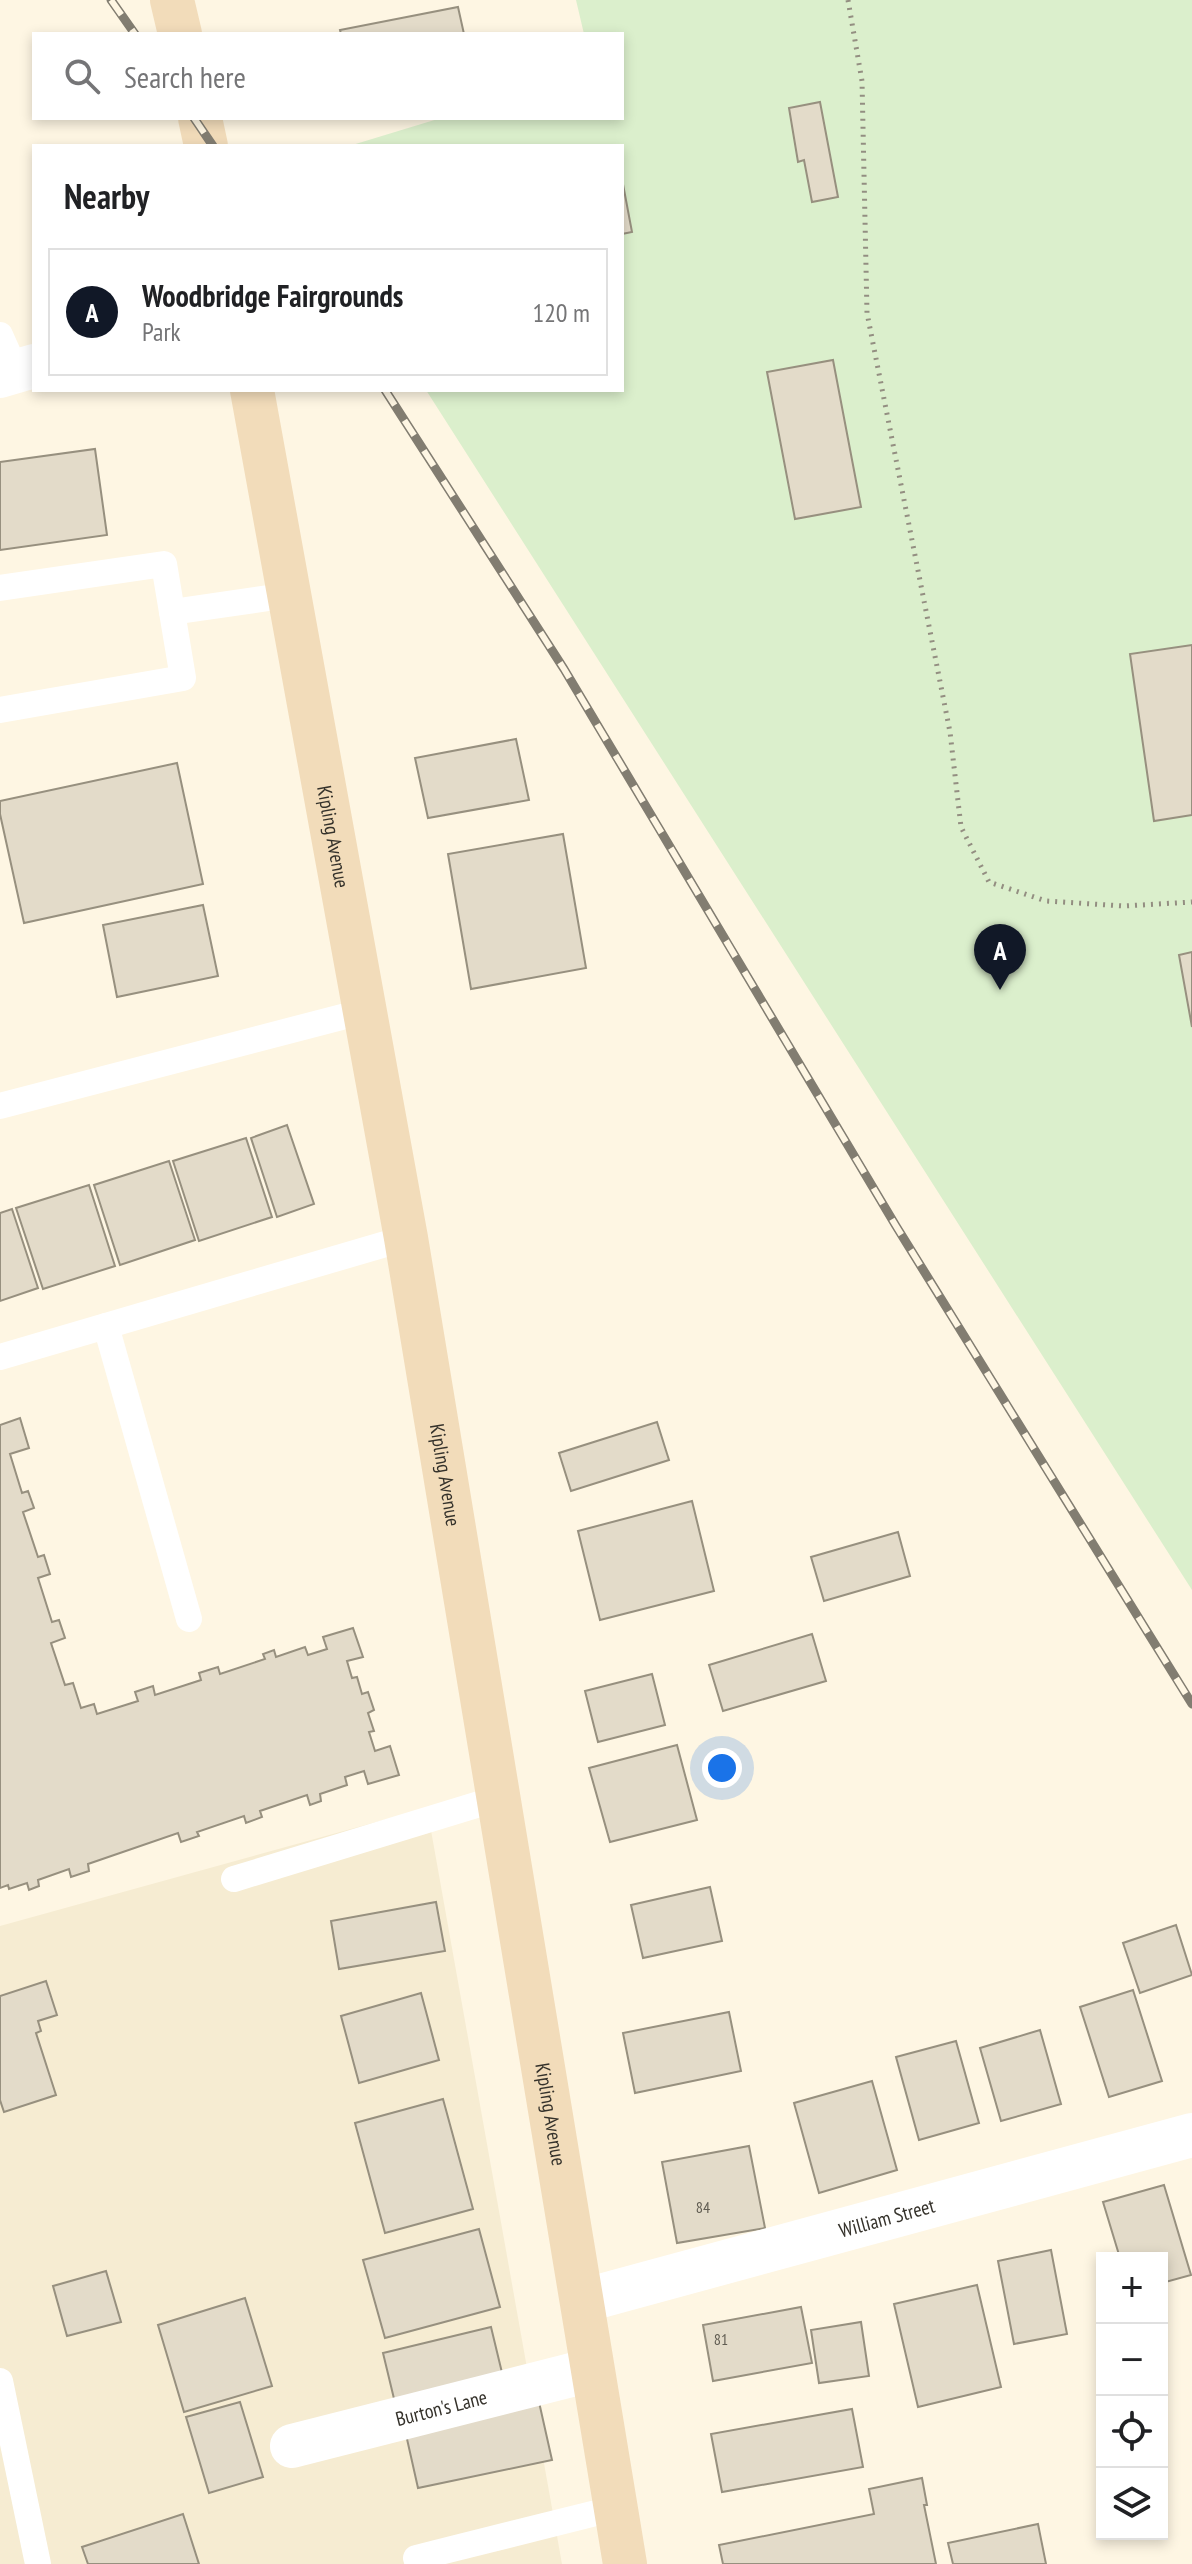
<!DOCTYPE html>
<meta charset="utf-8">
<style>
:root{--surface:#fff;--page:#f6f6f6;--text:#202124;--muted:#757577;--line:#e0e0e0;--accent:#111827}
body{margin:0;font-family:"PT Sans Narrow",sans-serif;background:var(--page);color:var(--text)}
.controls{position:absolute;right:24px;bottom:24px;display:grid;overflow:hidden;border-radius:0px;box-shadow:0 4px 12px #0003}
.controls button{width:72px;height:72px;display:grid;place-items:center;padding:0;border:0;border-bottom:2px solid var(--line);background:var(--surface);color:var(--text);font:40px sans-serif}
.you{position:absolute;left:722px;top:1768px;width:28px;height:28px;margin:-20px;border:6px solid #fff;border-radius:50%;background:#1a73e8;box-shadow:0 0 0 12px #1a73e833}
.badge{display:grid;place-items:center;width:52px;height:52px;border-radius:50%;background:var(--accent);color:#fff;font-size:26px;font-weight:700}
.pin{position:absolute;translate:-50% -66px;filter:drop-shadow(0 2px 4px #0008)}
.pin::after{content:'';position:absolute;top:42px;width:28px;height:24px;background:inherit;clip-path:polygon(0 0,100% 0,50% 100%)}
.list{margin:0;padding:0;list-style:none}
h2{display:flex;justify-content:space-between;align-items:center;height:104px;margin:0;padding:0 32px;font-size:34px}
h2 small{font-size:26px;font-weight:400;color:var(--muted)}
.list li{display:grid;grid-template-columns:52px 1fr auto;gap:24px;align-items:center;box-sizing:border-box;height:128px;margin:0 16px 16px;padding:0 16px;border:2px solid var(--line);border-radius:0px}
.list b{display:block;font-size:30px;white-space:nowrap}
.list p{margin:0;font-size:26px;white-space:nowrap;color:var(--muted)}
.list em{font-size:26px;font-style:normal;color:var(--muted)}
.icon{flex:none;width:44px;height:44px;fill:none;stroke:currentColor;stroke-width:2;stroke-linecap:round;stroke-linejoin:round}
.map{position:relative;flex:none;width:1192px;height:2564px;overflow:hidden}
.search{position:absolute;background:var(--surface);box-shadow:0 4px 12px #0003;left:32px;top:32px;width:592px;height:88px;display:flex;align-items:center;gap:20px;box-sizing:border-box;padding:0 28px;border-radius:0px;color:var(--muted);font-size:30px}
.panel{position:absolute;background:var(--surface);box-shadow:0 4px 12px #0003;left:32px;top:144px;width:592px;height:248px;border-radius:0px}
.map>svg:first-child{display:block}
.built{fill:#f6ecd2}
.green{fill:#dbefcc}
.building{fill:#e3dbc9;stroke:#97907f;stroke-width:2}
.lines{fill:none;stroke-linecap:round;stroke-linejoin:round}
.path{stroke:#938e81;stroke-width:5;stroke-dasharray:2 6;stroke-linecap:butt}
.lane{stroke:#fff;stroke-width:26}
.street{stroke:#fff;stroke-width:44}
.secondary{stroke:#f2dcba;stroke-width:44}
.rail-casing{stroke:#827d71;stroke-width:9}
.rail{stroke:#fef6e3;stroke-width:6;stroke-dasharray:18;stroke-linecap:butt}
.labels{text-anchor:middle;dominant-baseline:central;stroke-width:6;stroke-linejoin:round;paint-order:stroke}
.number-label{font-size:16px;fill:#605c52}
.street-label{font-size:20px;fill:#35322b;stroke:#fef6e3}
</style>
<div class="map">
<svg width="1192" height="2564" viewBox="0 0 1192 2564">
<rect width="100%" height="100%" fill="#fef6e3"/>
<path class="built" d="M427,1808L562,2564H0V1926Z"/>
<path class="green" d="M576,0H1192V1590L426,390H622V146H349L441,118H622V34H584Z"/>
<g class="building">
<path d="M458,7L464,34H341L340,30Z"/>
<path d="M820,102L838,197L812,202L804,160L798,162L789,108Z"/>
<path d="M622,179L632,232L622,234Z"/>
<path d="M833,360L861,507L795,519L767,372Z"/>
<path d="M95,449L107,535L0,550V462Z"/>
<path d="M1192,645V815L1154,821L1130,654Z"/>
<path d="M516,739L529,800L428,818L415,758Z"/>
<path d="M177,763L203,884L24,923L0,814V801Z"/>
<path d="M563,834L586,968L471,989L448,854Z"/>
<path d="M203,905L218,976L117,997L103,925Z"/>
<path d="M1192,952V1027L1179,955Z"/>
<path d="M287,1125L314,1204L277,1217L251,1138Z"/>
<path d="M246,1138L272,1217L199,1241L173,1161Z"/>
<path d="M169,1161L195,1240L120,1265L94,1185Z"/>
<path d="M89,1185L115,1266L43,1289L16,1208Z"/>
<path d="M12,1209L38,1288L0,1301V1213Z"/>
<path d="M20,1418L29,1448L10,1454L22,1493L28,1491L34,1508L23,1512L38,1557L44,1555L50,1574L38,1578L52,1622L59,1620L65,1638L51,1643L65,1685L73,1683L81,1708L94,1704L97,1714L138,1701L135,1692L153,1686L155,1695L201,1680L199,1673L218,1667L220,1674L265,1659L263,1654L274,1650L276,1657L305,1647L308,1655L327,1649L323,1637L353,1628L363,1657L347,1661L352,1678L357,1677L362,1694L368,1692L374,1710L368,1713L374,1731L369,1732L375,1751L390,1746L399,1775L368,1784L364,1771L345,1777L347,1785L320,1794L321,1801L310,1805L307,1795L260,1811L262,1817L246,1823L244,1816L197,1832L199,1836L181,1842L178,1833L88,1864L89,1871L71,1877L69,1869L38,1880L39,1886L29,1890L27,1883L9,1889L8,1885L0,1888V1425Z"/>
<path d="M657,1422L669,1460L571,1491L559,1453Z"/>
<path d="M692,1501L714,1591L600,1620L578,1531Z"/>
<path d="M898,1532L910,1576L824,1601L811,1557Z"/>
<path d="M812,1634L826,1681L723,1711L709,1665Z"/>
<path d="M652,1674L665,1725L598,1742L585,1691Z"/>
<path d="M677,1745L697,1820L610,1842L589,1768Z"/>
<path d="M710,1887L722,1941L643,1958L631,1905Z"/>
<path d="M436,1902L445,1951L339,1969L331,1921Z"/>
<path d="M1176,1925L1192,1975L1140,1993L1123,1943Z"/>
<path d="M46,1981L57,2015L38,2021L41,2031L36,2033L56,2095L4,2112L0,2100V1996Z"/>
<path d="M1133,1990L1162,2081L1109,2097L1080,2007Z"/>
<path d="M421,1993L439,2060L359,2083L341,2016Z"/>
<path d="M729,2012L741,2071L635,2093L623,2033Z"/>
<path d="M1040,2030L1061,2104L1001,2121L980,2048Z"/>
<path d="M956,2041L979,2123L919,2140L896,2057Z"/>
<path d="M872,2081L897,2170L819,2193L794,2103Z"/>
<path d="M443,2099L473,2209L385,2233L355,2123Z"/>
<path d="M749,2146L765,2228L677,2243L662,2162Z"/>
<path d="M1164,2185L1191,2275L1162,2283V2258H1120L1103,2202Z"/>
<path d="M479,2229L500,2307L385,2338L363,2260Z"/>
<path d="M1051,2250L1067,2334L1014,2344L998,2261Z"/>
<path d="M106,2271L121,2322L67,2336L53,2286Z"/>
<path d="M977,2285L1001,2387L918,2407L894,2304Z"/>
<path d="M245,2298L272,2386L184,2412L158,2325Z"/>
<path d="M801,2307L812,2363L713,2381L703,2325Z"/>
<path d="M861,2322L869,2376L819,2383L811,2330Z"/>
<path d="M491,2327L504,2381L396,2407L383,2353Z"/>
<path d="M240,2402L263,2477L209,2493L186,2417Z"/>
<path d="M539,2402L552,2460L418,2488L405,2430Z"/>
<path d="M852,2409L863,2467L722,2492L711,2434Z"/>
<path d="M922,2478L927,2505H924L936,2564H723L719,2545L874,2514L869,2489Z"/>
<path d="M183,2514L199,2564H88L82,2547Z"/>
<path d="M1038,2524L1046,2564H953L948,2543Z"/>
</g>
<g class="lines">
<path class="path" d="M848,0L862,81L867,313L950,732L961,827L989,882L1046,901L1124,906L1192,902"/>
<g class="lane">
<path d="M0,335L16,371"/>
<path d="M0,588L164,564L183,678L0,710"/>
<path d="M172,612L289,595"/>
<path d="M0,1106L365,1011"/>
<path d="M106,1326L189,1619"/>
<path d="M0,1357L406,1238"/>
<path d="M234,1879L499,1798"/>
<path d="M0,2381L38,2564"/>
<path d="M418,2564L416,2558L616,2508"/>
</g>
<g class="street">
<path d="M0,376L34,366"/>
<path id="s1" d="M582,2301L1192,2135"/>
<path id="s2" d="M292,2446L591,2370"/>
</g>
<g class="secondary">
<path d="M172,0L180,34"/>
<path d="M200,118L206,146"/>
<path id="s3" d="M252,390L406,1238L625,2564"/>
</g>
<g class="rail-casing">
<g id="rail">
<path d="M111,0L135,34"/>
<path d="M194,118L213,146"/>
<path d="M385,390L564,669L896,1226L1192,1704"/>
</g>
</g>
<use href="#rail" class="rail"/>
</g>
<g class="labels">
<g class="number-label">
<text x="703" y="2207">84</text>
<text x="721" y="2339">81</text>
</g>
<g class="street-label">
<text stroke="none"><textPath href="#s3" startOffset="454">Kipling Avenue</textPath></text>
<text stroke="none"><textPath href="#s3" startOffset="1102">Kipling Avenue</textPath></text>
<text stroke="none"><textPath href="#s3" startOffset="1750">Kipling Avenue</textPath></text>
<text stroke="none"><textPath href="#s1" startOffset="316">William Street</textPath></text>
<text stroke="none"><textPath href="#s2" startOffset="154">Burton's Lane</textPath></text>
</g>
</g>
</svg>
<div class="controls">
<button>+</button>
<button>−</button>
<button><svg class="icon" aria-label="locate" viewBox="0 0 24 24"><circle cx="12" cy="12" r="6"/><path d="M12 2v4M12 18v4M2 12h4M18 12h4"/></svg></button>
<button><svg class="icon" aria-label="layers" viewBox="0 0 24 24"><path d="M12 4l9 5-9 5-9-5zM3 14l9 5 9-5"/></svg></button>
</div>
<div class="you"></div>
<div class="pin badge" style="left:1000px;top:990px">A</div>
<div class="search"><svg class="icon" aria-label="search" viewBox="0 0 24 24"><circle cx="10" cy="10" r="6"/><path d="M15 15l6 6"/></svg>Search here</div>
<section class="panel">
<h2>Nearby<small></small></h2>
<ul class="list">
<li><span class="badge">A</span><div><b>Woodbridge Fairgrounds</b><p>Park</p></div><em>120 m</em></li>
</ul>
</section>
</div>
